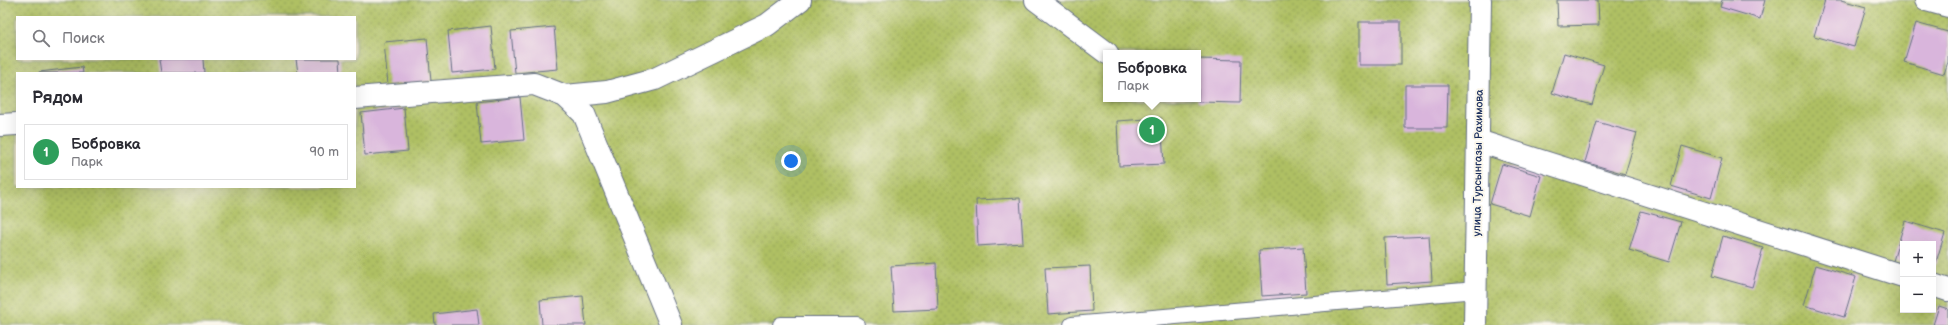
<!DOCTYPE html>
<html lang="ru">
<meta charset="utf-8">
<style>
:root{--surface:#fff;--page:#f7f7f7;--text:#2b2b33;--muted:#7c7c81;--line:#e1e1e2;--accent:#d1495b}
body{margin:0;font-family:"Balsamiq Sans",sans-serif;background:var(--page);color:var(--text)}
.controls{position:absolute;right:12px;bottom:12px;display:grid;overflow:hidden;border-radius:0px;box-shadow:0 4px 16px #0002}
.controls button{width:36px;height:36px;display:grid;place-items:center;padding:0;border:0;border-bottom:1px solid var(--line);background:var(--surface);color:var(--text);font:20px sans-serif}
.you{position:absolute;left:791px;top:161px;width:14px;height:14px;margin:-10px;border:3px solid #fff;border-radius:50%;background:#1a73e8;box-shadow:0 0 0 6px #1a73e833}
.badge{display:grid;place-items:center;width:26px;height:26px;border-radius:50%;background:var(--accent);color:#fff;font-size:13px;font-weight:700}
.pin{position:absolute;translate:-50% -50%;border:2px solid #fff;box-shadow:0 1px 4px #0006}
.popup{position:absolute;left:1103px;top:50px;width:98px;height:52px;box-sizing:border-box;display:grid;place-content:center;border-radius:0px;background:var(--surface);filter:drop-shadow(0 1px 3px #0005);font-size:13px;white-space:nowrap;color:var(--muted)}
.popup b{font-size:15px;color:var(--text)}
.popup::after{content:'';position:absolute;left:50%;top:100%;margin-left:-8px;border:8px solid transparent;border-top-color:var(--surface)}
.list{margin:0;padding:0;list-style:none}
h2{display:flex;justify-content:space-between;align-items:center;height:52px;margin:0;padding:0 16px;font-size:17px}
h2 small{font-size:13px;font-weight:400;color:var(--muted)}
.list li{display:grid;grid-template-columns:26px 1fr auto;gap:12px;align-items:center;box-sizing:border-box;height:56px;margin:0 8px 8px;padding:0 8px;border:1px solid var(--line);border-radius:0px}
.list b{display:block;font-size:15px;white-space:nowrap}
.list p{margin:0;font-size:13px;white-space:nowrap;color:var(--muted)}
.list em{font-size:13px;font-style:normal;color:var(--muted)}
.icon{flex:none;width:22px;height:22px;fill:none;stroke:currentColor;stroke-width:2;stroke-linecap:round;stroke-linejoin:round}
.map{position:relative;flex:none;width:1948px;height:325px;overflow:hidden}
.search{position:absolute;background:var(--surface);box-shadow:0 4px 16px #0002;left:16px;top:16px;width:340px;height:44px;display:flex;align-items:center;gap:10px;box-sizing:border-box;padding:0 14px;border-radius:0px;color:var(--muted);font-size:15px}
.panel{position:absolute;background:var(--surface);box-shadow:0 4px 16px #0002;left:16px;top:72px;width:340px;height:116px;border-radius:0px}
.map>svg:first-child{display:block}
.garden{fill:url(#garden-dots);stroke:#657860;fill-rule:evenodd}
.building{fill:#d9b5dc}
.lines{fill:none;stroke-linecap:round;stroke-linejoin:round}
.lane-casing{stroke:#656f83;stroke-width:18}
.street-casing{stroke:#656f83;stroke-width:24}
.secondary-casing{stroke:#656f83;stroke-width:24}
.lane{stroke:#fff;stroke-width:16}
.street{stroke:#fff;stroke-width:22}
.secondary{stroke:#fff;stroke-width:22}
.labels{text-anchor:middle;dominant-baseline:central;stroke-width:4;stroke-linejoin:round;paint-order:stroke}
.street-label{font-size:11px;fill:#1b2f5e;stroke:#fbf7ec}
</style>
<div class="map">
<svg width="1948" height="325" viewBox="0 0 1948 325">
<defs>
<pattern id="garden-dots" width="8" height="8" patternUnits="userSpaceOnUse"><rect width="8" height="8" fill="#afc063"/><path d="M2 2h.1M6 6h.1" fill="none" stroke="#8e9c55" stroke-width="1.8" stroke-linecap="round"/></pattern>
</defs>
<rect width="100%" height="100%" fill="#fbf7ec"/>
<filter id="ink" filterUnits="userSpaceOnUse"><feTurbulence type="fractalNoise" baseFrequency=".025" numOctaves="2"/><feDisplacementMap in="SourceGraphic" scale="8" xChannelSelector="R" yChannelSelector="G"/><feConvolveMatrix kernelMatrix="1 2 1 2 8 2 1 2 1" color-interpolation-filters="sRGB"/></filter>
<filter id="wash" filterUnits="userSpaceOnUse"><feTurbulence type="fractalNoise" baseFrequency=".012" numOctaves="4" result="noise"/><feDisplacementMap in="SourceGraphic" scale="16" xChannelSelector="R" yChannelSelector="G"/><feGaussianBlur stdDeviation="0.9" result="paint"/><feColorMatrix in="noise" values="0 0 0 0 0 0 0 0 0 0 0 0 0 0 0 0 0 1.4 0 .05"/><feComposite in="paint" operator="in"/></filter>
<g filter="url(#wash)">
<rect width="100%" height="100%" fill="#efe6c9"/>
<path class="garden" d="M0,0H1948V325H0ZM17,17H355V59H17ZM1106,53H1198V99H1106ZM17,73H355V187H17ZM1903,244H1933V310H1903Z"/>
<g id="blocks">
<g class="building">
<path d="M1557,0H1598L1599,25L1558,26Z"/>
<path d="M1722,0H1765L1760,19L1720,7Z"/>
<path d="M1825,0H1841L1866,7L1854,47L1814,36Z"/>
<rect x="1359" y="22" width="42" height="43"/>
<path d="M1916,23L1948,32V62L1944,74L1904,62Z"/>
<path d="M491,26L495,69L452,73L448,31Z"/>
<path d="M554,27L558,69L515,73L511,31Z"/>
<path d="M427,38L431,81L388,85L384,42Z"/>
<path d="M1564,53L1604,65L1592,105L1552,93Z"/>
<path d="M159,59H203L204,73H161Z"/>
<path d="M296,59H340L341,73H298Z"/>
<path d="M1198,59L1241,60L1240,103L1198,102Z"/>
<path d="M82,67L83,73H39V72Z"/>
<path d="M1405,85H1448L1447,128H1405Z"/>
<path d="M520,97L524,140L481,144L477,102Z"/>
<path d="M404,108L408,151L365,155L361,113Z"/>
<path d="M1161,118L1164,164L1119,166L1117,121Z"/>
<path d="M1597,122L1637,133L1625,174L1585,162Z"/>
<path d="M1682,146L1722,158L1711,198L1671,186Z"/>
<path d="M1502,164L1541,176L1530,216L1490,204Z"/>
<path d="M1020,198L1023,243L978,246L976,200Z"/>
<path d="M1641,211L1681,222L1669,262L1629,250Z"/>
<path d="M1905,221L1945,233L1933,272V244H1903V264L1893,261Z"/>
<path d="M1429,236L1432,281L1387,284L1385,238Z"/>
<path d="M1723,236L1763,248L1752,287L1712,276Z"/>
<path d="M1303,247L1306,293L1262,296L1259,250Z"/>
<path d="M936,263L938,309L894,311L891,266Z"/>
<path d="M1816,265L1856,277L1844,317L1804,305Z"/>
<path d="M1090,266L1092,311L1048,314L1045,268Z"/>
<path d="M583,296L586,325H542L540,300Z"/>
<path d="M1939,306L1948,309V325H1933Z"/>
<path d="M477,309L479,325H435L434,314Z"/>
</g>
</g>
</g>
<g filter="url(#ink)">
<use href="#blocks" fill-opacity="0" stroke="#656f83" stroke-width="1"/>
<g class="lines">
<g class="lane-casing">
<g id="lane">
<path d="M781,325H857"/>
<path d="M1072,325L1476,290"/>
</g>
</g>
<g class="street-casing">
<g id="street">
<path d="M1036,0L1107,53"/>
<path d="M1926,0L1948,6"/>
<path d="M565,96L607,92L655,79L767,25L800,0"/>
<path d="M355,98L534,84L565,96L584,114L671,325"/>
<path d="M0,125L17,124"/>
<path d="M1478,141L1903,276"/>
<path d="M1933,285L1948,290"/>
</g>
</g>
<g class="secondary-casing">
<path id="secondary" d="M1475,325L1480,0"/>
</g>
<use href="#lane" class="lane"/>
<use href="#street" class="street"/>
<use href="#secondary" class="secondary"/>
</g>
</g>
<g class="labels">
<g class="street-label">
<text transform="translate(1478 163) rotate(-89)">улица Турсынгазы Рахимова</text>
</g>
</g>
</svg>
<div class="controls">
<button>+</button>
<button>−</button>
</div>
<div class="you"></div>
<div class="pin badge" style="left:1152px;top:130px;background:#2e9e5b">1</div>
<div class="popup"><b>Бобровка</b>Парк</div>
<div class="search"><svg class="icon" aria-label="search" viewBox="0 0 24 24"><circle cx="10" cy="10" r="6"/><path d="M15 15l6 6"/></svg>Поиск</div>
<section class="panel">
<h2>Рядом<small></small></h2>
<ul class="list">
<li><span class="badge" style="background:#2e9e5b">1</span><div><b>Бобровка</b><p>Парк</p></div><em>90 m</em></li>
</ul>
</section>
</div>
